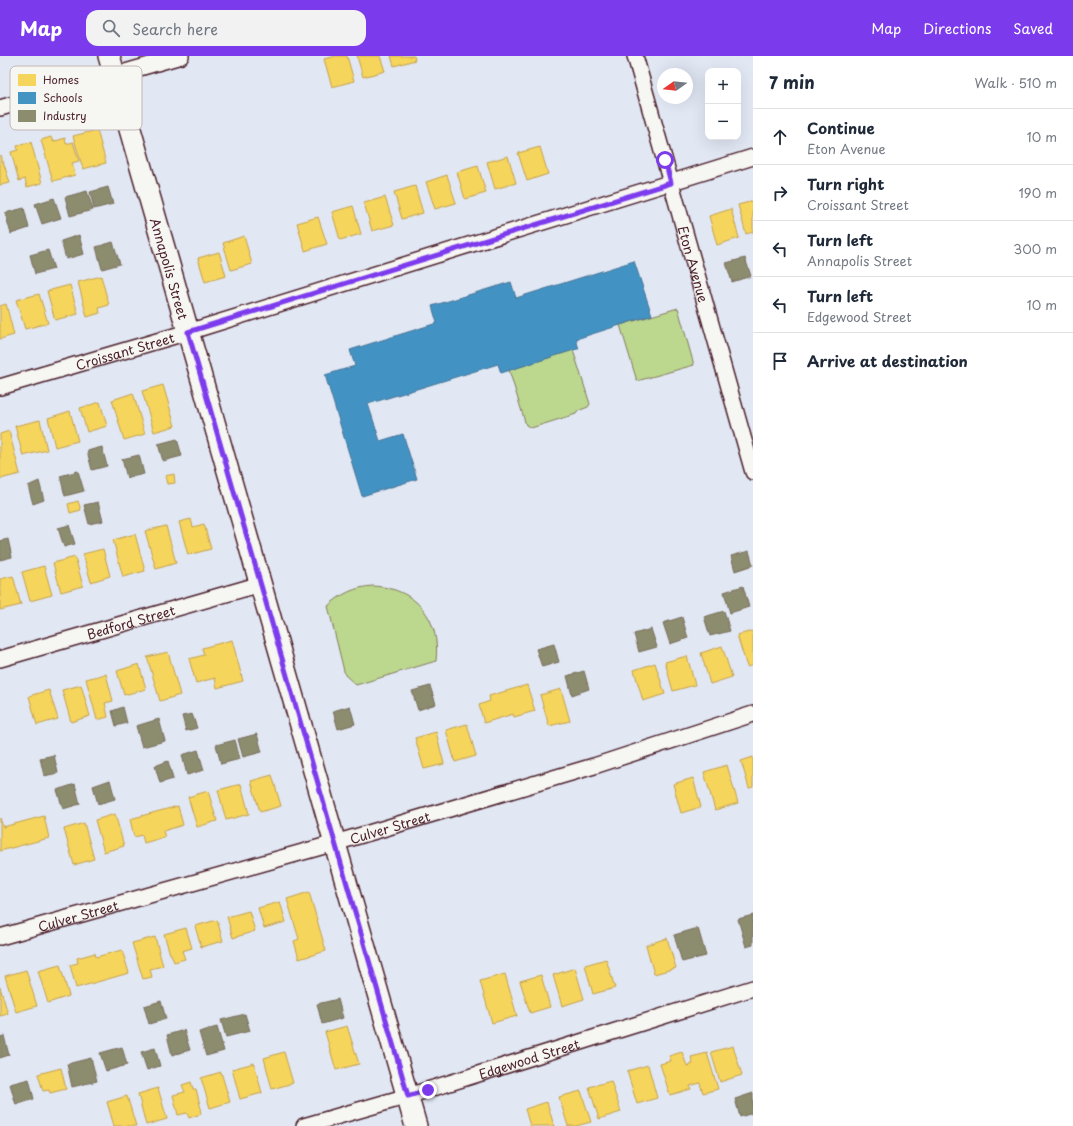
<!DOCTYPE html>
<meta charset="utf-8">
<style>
:root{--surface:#fff;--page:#f2f2f3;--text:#1f2937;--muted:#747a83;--line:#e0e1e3;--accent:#7c3aed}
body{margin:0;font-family:"Playpen Sans",sans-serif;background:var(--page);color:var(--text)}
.controls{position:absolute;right:12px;top:12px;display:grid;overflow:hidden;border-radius:8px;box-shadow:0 4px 16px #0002}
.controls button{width:36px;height:36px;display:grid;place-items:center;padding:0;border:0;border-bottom:1px solid var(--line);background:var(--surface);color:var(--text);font:20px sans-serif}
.compass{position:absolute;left:657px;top:12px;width:36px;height:36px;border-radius:50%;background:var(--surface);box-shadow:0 4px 16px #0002;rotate:255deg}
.stop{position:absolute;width:12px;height:12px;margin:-9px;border:3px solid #7c3aed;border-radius:50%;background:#fff}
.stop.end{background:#7c3aed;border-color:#fff;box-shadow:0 1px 4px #0008}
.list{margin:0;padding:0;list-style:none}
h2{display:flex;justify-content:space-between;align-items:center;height:52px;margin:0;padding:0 16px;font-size:17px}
h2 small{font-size:13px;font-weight:400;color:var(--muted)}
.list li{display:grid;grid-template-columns:26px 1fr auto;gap:12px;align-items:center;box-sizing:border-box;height:56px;padding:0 16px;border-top:1px solid var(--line)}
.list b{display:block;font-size:15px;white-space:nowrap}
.list p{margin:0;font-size:13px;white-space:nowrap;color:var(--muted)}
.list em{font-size:13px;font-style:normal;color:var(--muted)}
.icon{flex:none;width:22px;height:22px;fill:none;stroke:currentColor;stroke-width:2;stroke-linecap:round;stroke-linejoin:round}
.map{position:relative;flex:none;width:753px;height:1070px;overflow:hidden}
header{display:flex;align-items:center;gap:24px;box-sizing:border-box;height:56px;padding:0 20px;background:var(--accent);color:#fff}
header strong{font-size:19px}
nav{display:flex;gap:22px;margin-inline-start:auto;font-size:14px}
.search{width:280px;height:36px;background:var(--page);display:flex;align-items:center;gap:10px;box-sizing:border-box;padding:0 14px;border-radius:12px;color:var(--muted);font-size:15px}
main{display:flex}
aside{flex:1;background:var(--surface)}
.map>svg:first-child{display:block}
.green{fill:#bcd78e;stroke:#837b5c}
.homes{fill:#f6d55c;stroke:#c29e4d}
.schools{fill:#4393c3;stroke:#457095}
.industry{fill:#8c8c6e;stroke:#786b5a}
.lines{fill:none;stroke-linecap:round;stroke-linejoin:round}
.street-casing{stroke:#4a1f2b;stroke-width:18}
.secondary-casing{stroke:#4a1f2b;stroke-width:24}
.street{stroke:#f6f6f2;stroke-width:15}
.secondary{stroke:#f6f6f2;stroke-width:21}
.route{stroke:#7c3aed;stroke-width:5}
.labels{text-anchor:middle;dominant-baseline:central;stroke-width:4;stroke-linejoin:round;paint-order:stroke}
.street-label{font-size:13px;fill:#4a1f2b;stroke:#f6f6f2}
.key{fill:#f6f6f2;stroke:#c2b6b6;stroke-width:1}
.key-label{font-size:11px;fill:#4a1f2b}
</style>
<header>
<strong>Map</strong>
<div class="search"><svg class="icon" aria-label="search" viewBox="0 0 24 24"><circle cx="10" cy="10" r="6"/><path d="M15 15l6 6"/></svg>Search here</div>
<nav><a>Map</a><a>Directions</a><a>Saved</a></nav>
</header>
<main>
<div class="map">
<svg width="753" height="1070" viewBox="0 0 753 1070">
<rect width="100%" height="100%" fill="#e1e8f4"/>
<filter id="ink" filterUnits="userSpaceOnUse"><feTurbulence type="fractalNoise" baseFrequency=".025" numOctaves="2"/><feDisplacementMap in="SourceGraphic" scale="8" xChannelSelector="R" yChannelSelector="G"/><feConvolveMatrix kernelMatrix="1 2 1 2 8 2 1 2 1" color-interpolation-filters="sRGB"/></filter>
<g filter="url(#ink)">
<g class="green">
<path d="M678,252L694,309L637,325L620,269Z"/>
<path d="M573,294L590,348L588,351L578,355L576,358L531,372L526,369L509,314Z"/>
<path d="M373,530C416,532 441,563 436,605L356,629L345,619L328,550C341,538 355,531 373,530Z"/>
</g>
<g class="homes">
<path d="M336,0H347L354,25L332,31L324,3Z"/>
<path d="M357,0H380L385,15L363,21Z"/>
<path d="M391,0H414L415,4L394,10Z"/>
<path d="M97,74L106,107L83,113L73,80Z"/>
<path d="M51,81L53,86L65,82L66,88L73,86L79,105L72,107L75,119L53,125L41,84Z"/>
<path d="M31,86L42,127L27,131L25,123L19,125L11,96L18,94L17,90Z"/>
<path d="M540,91L548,118L527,125L518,97Z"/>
<path d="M1,99L10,127L0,129V100Z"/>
<path d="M508,100L516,127L495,133L487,106Z"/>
<path d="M478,110L486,137L465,143L457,116Z"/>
<path d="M447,119L456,147L435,153L426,126Z"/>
<path d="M415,130L423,157L402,163L394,136Z"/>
<path d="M385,141L394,169L372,175L364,147Z"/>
<path d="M753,145V176L746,178L738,149Z"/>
<path d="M353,150L361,178L340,184L332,156Z"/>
<path d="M731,153L739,182L717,189L709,160Z"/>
<path d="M318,161L327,188L305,195L297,167Z"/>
<path d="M244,180L252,208L231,214L223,187Z"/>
<path d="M219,196L226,220L205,226L198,202Z"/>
<path d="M101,220L109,249L99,252L100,257L87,261L78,226Z"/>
<path d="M70,229L78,258L55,264L47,235Z"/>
<path d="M39,238L48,267L25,273L16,244Z"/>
<path d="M6,248L14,279L0,283V250Z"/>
<path d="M163,329L175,370L154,376L142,335Z"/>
<path d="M133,337L145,378L124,384L112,344Z"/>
<path d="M100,346L107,370L87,376L80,352Z"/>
<path d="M70,355L78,385L55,391L48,362Z"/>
<path d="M40,364L47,394L23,400L15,370Z"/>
<path d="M9,375L20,418L0,423V378Z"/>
<path d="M174,418L175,427L167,428L165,420Z"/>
<path d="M78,445L81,454L70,457L68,448Z"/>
<path d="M191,463L193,471L204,468L211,493L188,499L179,466Z"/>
<path d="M166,470L176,507L156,513L145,475Z"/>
<path d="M135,478L145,515L123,521L113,484Z"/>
<path d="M103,493L110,520L91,526L83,498Z"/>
<path d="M75,501L83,530L61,536L53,507Z"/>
<path d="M44,510L52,539L30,545L22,516Z"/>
<path d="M13,520L21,549L0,554V523Z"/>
<path d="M753,575V609L747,611L737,579Z"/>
<path d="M232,584L243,625L217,632L215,622L196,627L189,603L204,599L202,592Z"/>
<path d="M722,590L732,621L710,628L701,597Z"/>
<path d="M168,596L180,639L160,645L147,601Z"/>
<path d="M687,600L695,629L673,635L665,606Z"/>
<path d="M655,607L665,638L643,645L634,614Z"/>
<path d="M139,608L146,633L124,639L117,615Z"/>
<path d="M106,618L113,645L105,647L108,661L97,664L86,623Z"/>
<path d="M81,629L90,660L71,666L62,634Z"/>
<path d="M527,629L535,655L514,661L513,658L484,667L479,649L490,645L489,640Z"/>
<path d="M561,633L570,665L549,670L540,639Z"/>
<path d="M49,634L58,663L37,669L29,640Z"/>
<path d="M467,668L476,700L455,706L446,674Z"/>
<path d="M436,676L444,708L424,713L415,682Z"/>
<path d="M753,701V731L749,732L741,705Z"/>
<path d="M727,709L738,747L715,754L704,716Z"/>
<path d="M272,719L281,750L260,756L251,725Z"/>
<path d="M693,722L701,751L681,757L673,728Z"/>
<path d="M241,728L249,758L226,764L218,734Z"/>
<path d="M208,735L217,765L197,771L188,741Z"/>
<path d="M178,750L183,769L163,775L165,781L144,787L142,779L134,781L130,763Z"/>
<path d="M115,758L124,790L104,796L95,764Z"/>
<path d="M44,760L49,782L0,795V762L3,771Z"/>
<path d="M84,767L94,803L74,809L64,773Z"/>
<path d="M309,836L326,895L299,903L294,885L299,883L287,843Z"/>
<path d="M280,846L286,866L264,872L258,852Z"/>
<path d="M249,855L255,875L233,882L227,861Z"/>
<path d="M217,864L223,885L201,891L195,870Z"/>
<path d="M186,872L192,892L182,895L185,903L174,906L171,898H170L164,878Z"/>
<path d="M155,881L163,910L150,913L152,921L143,923L132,887Z"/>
<path d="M667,882L676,912L654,918L646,889Z"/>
<path d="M122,894L129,917L76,932L70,909L78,907L77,902L95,897L96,901Z"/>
<path d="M606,903L615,932L593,938L585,909Z"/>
<path d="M60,909L69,940L48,947L38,915Z"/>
<path d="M575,912L584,943L562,950L553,919Z"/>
<path d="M26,914L37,950L16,956L5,920Z"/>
<path d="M505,918L517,960L492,967L480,925Z"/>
<path d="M541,919L550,951L530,957L520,925Z"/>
<path d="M0,931L8,958L0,960Z"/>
<path d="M347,970L359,1008L336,1014L325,976Z"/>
<path d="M733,990L742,1019L720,1026L711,996Z"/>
<path d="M284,996L293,1027L272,1033L264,1002Z"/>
<path d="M682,996L687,1010L693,1008L691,1001L707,997L718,1033L703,1037L700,1027L690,1030L691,1033L670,1039L660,1008L671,1005L669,1000Z"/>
<path d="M254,1007L262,1037L240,1043L232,1013Z"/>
<path d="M648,1009L657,1042L637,1048L627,1015Z"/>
<path d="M61,1012L66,1033L50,1037L49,1034L43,1035L38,1018Z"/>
<path d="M221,1016L230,1046L210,1052L201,1022Z"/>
<path d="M611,1025L621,1056L599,1063L589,1031Z"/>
<path d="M191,1026L193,1033H196L201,1053H200L201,1058L189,1062L187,1057L178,1059L173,1039L185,1036L182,1029Z"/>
<path d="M158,1032L167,1063L146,1069L138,1038Z"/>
<path d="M581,1035L591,1066L576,1070H568L559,1041Z"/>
<path d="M127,1040L136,1070H114L107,1046Z"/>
<path d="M547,1046L554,1070H530L525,1053Z"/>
</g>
<path class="schools" d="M634,205L652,259L576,283L579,293H577L501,317L498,308L368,348L380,385L403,378L417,423L362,440L325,319L355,310L350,294L437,267L432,250L511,226L516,242Z"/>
<g class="industry">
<path d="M108,131L113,148L94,153L90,136Z"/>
<path d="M87,135L93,154L70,160L65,141Z"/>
<path d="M54,142L61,162L42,168L35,148Z"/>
<path d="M24,152L29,172L11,178L5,157Z"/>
<path d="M79,179L84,198L66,203L61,185Z"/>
<path d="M113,186L120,208L102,213L96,191Z"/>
<path d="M48,194L54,213L35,218L30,199Z"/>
<path d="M745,202L751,220L732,226L726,207Z"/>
<path d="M177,383L182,400L163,405L158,388Z"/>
<path d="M102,391L107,410L92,414L87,395Z"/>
<path d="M139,399L144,418L127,422L122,403Z"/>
<path d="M78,415L84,435L65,440L60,420Z"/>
<path d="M39,425L44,444L33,448L28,430Z"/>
<path d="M98,446L103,465L89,468L84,449Z"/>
<path d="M69,469L75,488L64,491L58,472Z"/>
<path d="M8,483L12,501L0,504V485Z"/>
<path d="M749,495L753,509L735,515L731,500Z"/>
<path d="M743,530L749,551L730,557L724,536Z"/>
<path d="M724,555L730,575L710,580L704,561Z"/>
<path d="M682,561L688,582L670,588L663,567Z"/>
<path d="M651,573L657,591L639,596L634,578Z"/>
<path d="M554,588L559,606L542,611L536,593Z"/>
<path d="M584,615L589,633L572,639L567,620Z"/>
<path d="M430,630L436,648L418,654L412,635Z"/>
<path d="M350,650L355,668L338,673L333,655Z"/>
<path d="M123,651L127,667L116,670L112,655Z"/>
<path d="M192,658L197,672L186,675L182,660Z"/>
<path d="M159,663L165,685L142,691L136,670Z"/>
<path d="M257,678L262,696L243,701L238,683Z"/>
<path d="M235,684L240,703L221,708L216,689Z"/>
<path d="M198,694L204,714L187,719L182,699Z"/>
<path d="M54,699L58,717L44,720L40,702Z"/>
<path d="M168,705L173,723L160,727L155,710Z"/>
<path d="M110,724L115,743L98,748L93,730Z"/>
<path d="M75,728L80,748L63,753L57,734Z"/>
<path d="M753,859V889L746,891L738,863Z"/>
<path d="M698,872L706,900L682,906L674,879Z"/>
<path d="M338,943L343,962L322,968L317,948Z"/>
<path d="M161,945L166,963L149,968L144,950Z"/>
<path d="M245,958L250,975L226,981L221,964Z"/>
<path d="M217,971L224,995L206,1000L199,976Z"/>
<path d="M184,974L190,994L172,999L167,979Z"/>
<path d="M4,980L9,999L0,1002V981Z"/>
<path d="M122,991L127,1009L106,1015L100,997Z"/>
<path d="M155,992L160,1010L147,1014L141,996Z"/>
<path d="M91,1002L97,1025L72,1031L67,1008Z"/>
<path d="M29,1023L34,1043L16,1049L10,1028Z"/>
<path d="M753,1037V1057L740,1061L735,1043Z"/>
</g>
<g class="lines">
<g class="street-casing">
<g id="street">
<path id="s1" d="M635,0L753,416"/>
<path d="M0,52L181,0"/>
<path id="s2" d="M0,331L188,276L753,101"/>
<path id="s3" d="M0,603L261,528"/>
<path id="s4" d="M0,881L335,787L594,710L753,658"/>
<path id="s5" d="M304,1070L408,1040L753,932"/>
</g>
</g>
<g class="secondary-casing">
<g id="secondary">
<path id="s6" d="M109,0L416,1070"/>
</g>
</g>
<use href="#street" class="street"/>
<use href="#secondary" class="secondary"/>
</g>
</g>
<g class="lines" filter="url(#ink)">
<path class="route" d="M428,1034L408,1040L188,276L671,127L665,104"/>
</g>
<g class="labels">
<g class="street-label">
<text stroke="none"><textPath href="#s1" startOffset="216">Eton Avenue</textPath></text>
<text stroke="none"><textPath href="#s6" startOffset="221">Annapolis Street</textPath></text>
<text stroke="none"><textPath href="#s2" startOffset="130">Croissant Street</textPath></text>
<text stroke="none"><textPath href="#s3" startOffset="136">Bedford Street</textPath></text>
<text stroke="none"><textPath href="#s4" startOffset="405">Culver Street</textPath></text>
<text stroke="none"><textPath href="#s4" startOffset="81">Culver Street</textPath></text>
<text stroke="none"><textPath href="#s5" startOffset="235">Edgewood Street</textPath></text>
</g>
</g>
<rect x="10" y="10" width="132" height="64" rx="6" class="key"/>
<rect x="18" y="18" width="18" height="12" fill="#f6d55c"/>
<rect x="18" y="36" width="18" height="12" fill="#4393c3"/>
<rect x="18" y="54" width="18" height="12" fill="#8c8c6e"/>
<g class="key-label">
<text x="43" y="28">Homes</text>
<text x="43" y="46">Schools</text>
<text x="43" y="64">Industry</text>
</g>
</svg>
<div class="controls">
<button>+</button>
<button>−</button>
</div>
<svg class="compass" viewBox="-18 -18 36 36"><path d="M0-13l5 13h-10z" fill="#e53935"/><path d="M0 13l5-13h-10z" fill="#747a83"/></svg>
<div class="stop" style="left:665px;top:104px"></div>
<div class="stop end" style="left:428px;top:1034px"></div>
</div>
<aside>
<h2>7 min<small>Walk · 510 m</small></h2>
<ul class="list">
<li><svg class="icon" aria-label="ahead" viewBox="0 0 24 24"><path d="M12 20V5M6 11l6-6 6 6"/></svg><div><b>Continue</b><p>Eton Avenue</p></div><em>10 m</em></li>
<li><svg class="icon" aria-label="right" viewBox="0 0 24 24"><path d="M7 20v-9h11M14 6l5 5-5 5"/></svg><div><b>Turn right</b><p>Croissant Street</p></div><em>190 m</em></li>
<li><svg class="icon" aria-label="left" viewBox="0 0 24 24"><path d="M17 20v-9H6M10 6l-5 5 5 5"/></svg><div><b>Turn left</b><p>Annapolis Street</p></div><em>300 m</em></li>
<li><svg class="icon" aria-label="left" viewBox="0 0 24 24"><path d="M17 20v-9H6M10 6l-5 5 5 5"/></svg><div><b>Turn left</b><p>Edgewood Street</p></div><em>10 m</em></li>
<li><svg class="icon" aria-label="arrive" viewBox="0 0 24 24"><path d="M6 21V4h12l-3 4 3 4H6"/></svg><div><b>Arrive at destination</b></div></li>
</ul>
</aside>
</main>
